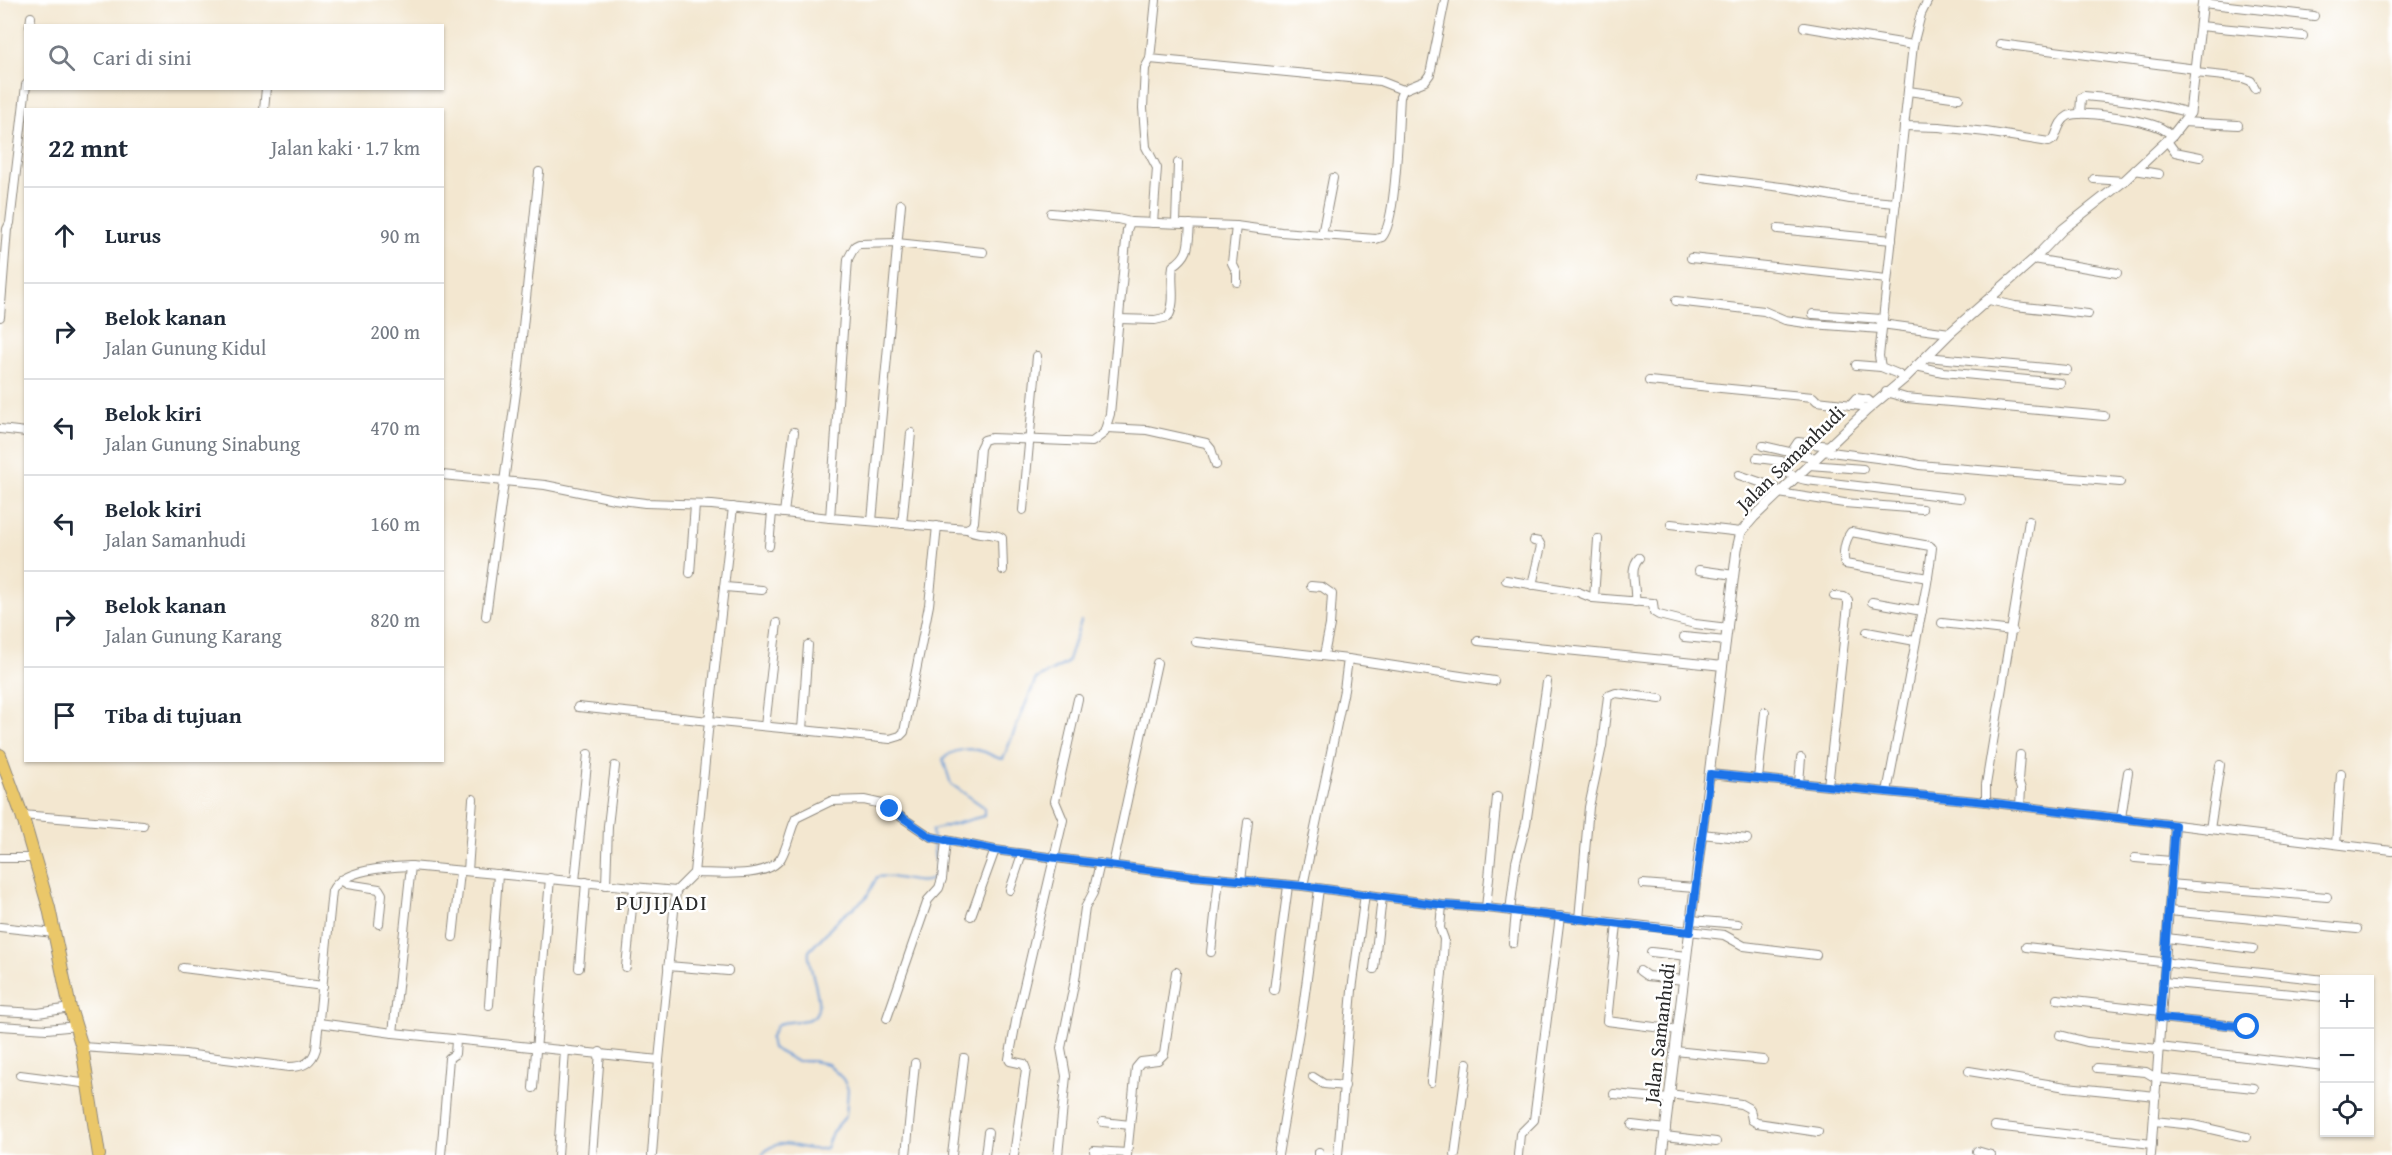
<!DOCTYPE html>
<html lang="id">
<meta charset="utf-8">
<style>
:root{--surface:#fff;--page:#f2f2f3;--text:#1f2937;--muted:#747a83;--line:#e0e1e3}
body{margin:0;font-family:"Gentium Book Plus",serif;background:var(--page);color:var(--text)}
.controls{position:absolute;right:18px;bottom:18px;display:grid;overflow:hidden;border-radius:0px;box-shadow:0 2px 4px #0004}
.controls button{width:54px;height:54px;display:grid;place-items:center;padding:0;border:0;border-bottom:2px solid var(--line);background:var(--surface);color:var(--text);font:30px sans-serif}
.stop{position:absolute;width:18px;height:18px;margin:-14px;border:4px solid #1a73e8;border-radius:50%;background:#fff}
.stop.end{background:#1a73e8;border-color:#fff;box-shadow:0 2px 6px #0008}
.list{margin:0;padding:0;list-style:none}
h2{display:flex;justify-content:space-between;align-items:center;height:78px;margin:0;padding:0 24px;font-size:26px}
h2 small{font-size:20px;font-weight:400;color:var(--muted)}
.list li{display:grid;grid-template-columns:39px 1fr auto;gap:18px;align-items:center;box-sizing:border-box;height:96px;padding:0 24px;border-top:2px solid var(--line)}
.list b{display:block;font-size:22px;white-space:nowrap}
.list p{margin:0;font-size:20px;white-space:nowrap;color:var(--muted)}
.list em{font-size:20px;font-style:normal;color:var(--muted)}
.icon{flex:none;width:33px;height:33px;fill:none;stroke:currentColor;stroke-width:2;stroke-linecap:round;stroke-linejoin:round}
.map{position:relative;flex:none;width:2392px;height:1155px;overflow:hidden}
.search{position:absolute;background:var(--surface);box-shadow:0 2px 4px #0004;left:24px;top:24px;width:420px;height:66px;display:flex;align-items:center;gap:15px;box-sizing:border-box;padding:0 21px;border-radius:0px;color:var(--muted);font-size:22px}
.panel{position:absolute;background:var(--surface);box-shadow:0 2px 4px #0004;left:24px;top:108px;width:420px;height:654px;border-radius:0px}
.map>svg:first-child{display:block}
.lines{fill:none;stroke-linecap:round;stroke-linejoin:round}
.stream{stroke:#6c9cd5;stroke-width:2}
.minor-casing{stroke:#8f897e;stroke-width:10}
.tertiary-casing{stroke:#8f897e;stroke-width:11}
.primary-casing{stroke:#8f897e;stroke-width:14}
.minor{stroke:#fff;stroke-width:8}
.tertiary{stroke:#fff;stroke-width:9}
.primary{stroke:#eac769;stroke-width:12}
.route{stroke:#1a73e8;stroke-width:8}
.labels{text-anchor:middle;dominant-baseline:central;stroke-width:5;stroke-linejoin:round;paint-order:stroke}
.street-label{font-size:20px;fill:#2b2b2b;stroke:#fff}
.quarter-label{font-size:22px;letter-spacing:1.5px;fill:#2b2b2b;stroke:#fff}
</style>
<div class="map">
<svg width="2392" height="1155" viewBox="0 0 2392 1155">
<rect width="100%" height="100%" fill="#fff"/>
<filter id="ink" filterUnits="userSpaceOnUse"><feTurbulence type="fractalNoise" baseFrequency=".0167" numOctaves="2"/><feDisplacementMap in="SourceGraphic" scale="12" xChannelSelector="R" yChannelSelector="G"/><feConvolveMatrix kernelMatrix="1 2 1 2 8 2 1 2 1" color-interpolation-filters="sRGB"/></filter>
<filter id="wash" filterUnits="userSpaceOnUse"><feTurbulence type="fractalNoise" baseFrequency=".008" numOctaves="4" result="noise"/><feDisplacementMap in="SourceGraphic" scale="24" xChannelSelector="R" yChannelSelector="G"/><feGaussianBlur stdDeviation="1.35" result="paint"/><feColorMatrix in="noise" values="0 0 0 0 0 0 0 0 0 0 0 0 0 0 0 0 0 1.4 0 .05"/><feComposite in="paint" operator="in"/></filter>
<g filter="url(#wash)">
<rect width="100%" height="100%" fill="#f3e7d0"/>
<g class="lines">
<path class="stream" d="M762,1155C781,1131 801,1155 826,1148L832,1132L846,1116L848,1089L843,1079L828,1064L812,1061H796L772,1048L770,1038L778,1024C788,1021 796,1022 806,1020C834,1015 805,967 809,951L840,918L866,898L877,877C895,873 919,888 934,878L936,870L932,830L984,816V807L951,784L943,759C953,749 971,747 985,752C992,755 995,758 1003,759L1036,679L1067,663L1081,621"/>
</g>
</g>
<g filter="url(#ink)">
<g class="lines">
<g class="minor-casing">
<g id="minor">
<path d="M2203,3L2314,16"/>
<path d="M30,26L31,17"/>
<path d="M2200,26L2303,36"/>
<path d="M1804,27L1913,45"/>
<path d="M2000,44L2196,69"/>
<path d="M1150,59L1380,81L1403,90"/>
<path d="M2196,73L2243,78L2251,81L2255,88"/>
<path d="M1908,91L1959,98"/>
<path d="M264,110L266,88"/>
<path d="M2080,114L2081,98L2084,96C2120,99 2155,103 2190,113"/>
<path d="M2183,122L2238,125"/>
<path d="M1904,126L1939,127L1986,132L2049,142L2054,139C2058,131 2059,121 2068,116C2081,109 2147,121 2161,128C2165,130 2169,133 2172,136"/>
<path d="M2167,141L2175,152L2200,157"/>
<path d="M2135,170L2159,174"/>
<path d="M1702,177L1789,188L1850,199L1896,203"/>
<path d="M2094,179L2124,181"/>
<path d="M1051,213L1118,219L1130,222"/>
<path d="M1153,223L1157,168L1146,147L1143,108L1145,68L1150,59L1156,0"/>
<path d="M1176,223L1178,163"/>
<path d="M1236,226L1232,263L1237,273V282"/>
<path d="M1778,229L1892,240"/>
<path d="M1322,235L1333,178"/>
<path d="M1691,258L1887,279"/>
<path d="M2034,259L2117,273"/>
<path d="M1989,300L2015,306L2088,314"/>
<path d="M1676,301L1764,311L1785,320L1812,324L1881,329"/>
<path d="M1813,314L1882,319"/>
<path d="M0,317L7,229L10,223L26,85"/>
<path d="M1119,319L1155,320L1168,317C1177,302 1170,282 1173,266C1191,254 1188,244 1190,224"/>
<path d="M1881,324L1950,333"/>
<path d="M1926,357L2067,370"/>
<path d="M1856,365L1881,367"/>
<path d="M1916,366L1943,372L2060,383"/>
<path d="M1904,379L1898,374L1881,367L1879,356L1913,45L1921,14L1928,0"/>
<path d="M1649,381L1813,397L1817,401L1861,406L1867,410"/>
<path d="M1886,392L1906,398L2104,416"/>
<path d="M1850,405L1856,398L1868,400L1873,404"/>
<path d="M1107,428L1147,430L1206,443L1211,449L1216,465"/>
<path d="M0,429L26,432"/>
<path d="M1763,446L1816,458"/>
<path d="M1792,451L1798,442L1829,446"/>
<path d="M1823,451L1908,462L1919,465L2120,482"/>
<path d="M1757,458L1781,461L1782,471C1791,473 1797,479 1806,480L1960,498"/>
<path d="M1809,465L1863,469"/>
<path d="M442,475L545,485L614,499L645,503L712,505L830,518L967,529L972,526L974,522L980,448L984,440L991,438L1092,442L1104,433L1110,414L1127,230L1130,222L1236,226L1281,232L1376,239L1382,237C1397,221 1398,124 1400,97L1403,90L1425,81L1430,74L1445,0"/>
<path d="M1739,475L1774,487L1779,493L1844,503L1922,509"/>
<path d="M1023,510L1037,356"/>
<path d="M784,513L794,432"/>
<path d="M830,518L848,259L855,246L859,244L897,243L983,252"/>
<path d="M872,521L901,204"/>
<path d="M902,524L911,433"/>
<path d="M1671,524L1741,532"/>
<path d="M967,529C978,536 992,531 1002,538L1003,570"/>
<path d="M769,546L772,512"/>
<path d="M1699,570L1734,575"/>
<path d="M690,573L695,505"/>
<path d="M1506,580L1578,592L1593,598L1653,603L1654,612L1659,615L1695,624L1728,628"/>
<path d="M1532,585L1541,546L1539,542L1534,541"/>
<path d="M1311,586L1322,587L1332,594L1330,625L1324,655"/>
<path d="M725,587L762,590"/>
<path d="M1594,598L1598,539"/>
<path d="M1635,602C1637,588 1628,569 1639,558"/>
<path d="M1872,602L1922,611"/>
<path d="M486,616L517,385L539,172"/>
<path d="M1942,623L2013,631"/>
<path d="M1867,632L1915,641"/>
<path d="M1684,637L1726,641"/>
<path d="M1478,641L1723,666"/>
<path d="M1196,642L1348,659L1344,690L1303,886"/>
<path d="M1348,659L1494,681"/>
<path d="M578,707L709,721L733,507"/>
<path d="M765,726L777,623"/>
<path d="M802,730L890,739L900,736L904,732L929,605L937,526"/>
<path d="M1710,774L1986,802L2392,851"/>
<path d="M1758,779L1765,712"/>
<path d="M1799,783L1801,758"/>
<path d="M1828,786L1848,605V600L1844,597L1834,596"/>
<path d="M1887,792L1925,594C1928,579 1930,564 1932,548L1930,546L1851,532C1845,540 1842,555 1845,564L1928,578"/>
<path d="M1986,802V785L2029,521"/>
<path d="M2020,806L2021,789L2018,780L2020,755"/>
<path d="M22,815L143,825"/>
<path d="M2121,818L2128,772"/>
<path d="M2210,829L2220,765"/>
<path d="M1702,834L1747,839"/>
<path d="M2336,844L2341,774"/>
<path d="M0,858H35"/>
<path d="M2135,858L2171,861"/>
<path d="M1113,865L1157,663"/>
<path d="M468,871L473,799"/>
<path d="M694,873C716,873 768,879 781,858C788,846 790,830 796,818L831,801L864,800L882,804L931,837L995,850L1193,876L1303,886L1442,905L1486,908L1724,935L1744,946L1816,955"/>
<path d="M341,880L347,884L379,889L382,894L379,924"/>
<path d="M575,881L588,754"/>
<path d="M1241,881L1248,822"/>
<path d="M1643,884L1695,888"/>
<path d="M2170,884L2327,897"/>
<path d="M606,885L608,826L615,766"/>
<path d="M1010,890L1022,854"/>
<path d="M1486,908L1497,797"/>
<path d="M1510,911L1516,862L1526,824L1547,682"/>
<path d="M2169,911L2357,929"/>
<path d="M971,916L995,850"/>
<path d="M1579,919L1589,807L1602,746L1608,696L1616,693L1660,699"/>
<path d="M1691,920L1738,924"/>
<path d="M1617,924L1607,1021L1678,1030"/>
<path d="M0,927L54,933"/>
<path d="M453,937L460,872"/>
<path d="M2167,938L2253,949"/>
<path d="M1513,943L1516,912"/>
<path d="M2026,947L2325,980"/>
<path d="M1211,952L1219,878"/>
<path d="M1651,952L1687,956"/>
<path d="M668,966L728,971"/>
<path d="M626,967L634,888"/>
<path d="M183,968L323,986"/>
<path d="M579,968L586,882"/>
<path d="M1374,969L1382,897"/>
<path d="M1640,971L1647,976L1684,980"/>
<path d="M2163,982L2324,997"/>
<path d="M1274,990L1288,886"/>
<path d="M2057,999L2160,1011"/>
<path d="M489,1005L498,874"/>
<path d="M0,1011L38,1013L70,1008"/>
<path d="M887,1018L928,900L939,888L942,879L946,841"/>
<path d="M2160,1018L2247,1027"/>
<path d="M319,1023L393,1033L659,1060"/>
<path d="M0,1026L47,1029L77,1026"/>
<path d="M393,1033L411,866"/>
<path d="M2060,1035L2087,1042L2159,1049"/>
<path d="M82,1047L185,1054L289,1067C303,1067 312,1063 316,1049L332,891C342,869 389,867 411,866L676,891L694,873L709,721L802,730L808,645"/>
<path d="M2159,1047L2324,1066"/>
<path d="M1675,1051L1763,1060"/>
<path d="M2097,1068L2146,1072L2156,1078L2254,1088"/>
<path d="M1969,1071L2066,1087L2156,1096"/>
<path d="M20,1075L90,1084"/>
<path d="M1313,1077L1324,1084L1345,1086"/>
<path d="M1431,1082L1442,973L1444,939L1440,928L1442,905"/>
<path d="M533,1088L550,878"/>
<path d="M1614,1094L1669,1099"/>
<path d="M1670,1094L1741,1104L1750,1109L1752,1120L1757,1123L1818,1132"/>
<path d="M2154,1121L2193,1125L2246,1137"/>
<path d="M1103,1122L1130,1125"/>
<path d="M1632,1125L1666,1129"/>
<path d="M1995,1126L2152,1144"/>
<path d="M1665,1136L1716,1142"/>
<path d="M1094,1151L1127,1153"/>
<path d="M1977,1151L1991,1155"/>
<path d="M441,1155L449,1058L455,1054L456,1040"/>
<path d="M558,1155L565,1050"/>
<path d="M592,1155L600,1052"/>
<path d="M652,1155L659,1060L676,891"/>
<path d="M906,1155L915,1063"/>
<path d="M952,1155L964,1058"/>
<path d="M985,1155L988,1132"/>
<path d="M1014,1155L1026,1069L1024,1064L1010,1061L1009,1059L1017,1016L1063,820L1055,801L1078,699"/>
<path d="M1058,1155L1066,1076L1061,1048L1075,980L1085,908L1093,893L1100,863"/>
<path d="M1127,1155L1136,1068L1141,1062L1158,1060L1164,1054L1176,972"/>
<path d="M1278,1155L1303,1008L1319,889"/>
<path d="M1319,1155V1152"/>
<path d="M1338,1155L1352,990L1365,894"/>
<path d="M1455,1155L1467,1063"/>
<path d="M1518,1155L1520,1134L1534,1120L1560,916"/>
<path d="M2151,1155L2175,825"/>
</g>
</g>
<g class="tertiary-casing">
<path id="tertiary" d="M1662,1155L1737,549L1741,532L1754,517L1867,410L1904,379L1950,333L2034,259L2063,229L2124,181L2172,136L2190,113L2203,0"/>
</g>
<g class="primary-casing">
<path id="primary" d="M0,755L22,815L49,908L70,1008L82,1047L99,1155"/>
</g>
<use href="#minor" class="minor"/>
<use href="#tertiary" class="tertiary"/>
<use href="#primary" class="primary"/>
</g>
</g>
<g class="lines" filter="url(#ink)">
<path class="route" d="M890,809L931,837L995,850L1193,876L1303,886L1442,905L1486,908L1690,932L1710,774L1986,802L2175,825L2160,1018L2247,1027"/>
</g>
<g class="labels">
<g class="street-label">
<text transform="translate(1790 458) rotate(-44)">Jalan Samanhudi</text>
<text transform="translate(1659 1033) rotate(-83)">Jalan Samanhudi</text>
</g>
<g class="quarter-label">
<text x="662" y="902">PUJIJADI</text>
</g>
</g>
</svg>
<div class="controls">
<button>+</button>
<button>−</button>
<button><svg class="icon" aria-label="locate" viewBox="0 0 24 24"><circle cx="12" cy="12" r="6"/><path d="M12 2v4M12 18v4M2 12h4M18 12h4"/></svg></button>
</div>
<div class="stop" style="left:2247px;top:1027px"></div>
<div class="stop end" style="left:890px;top:809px"></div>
<div class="search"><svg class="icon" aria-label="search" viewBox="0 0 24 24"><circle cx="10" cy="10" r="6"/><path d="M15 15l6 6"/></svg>Cari di sini</div>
<section class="panel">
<h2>22 mnt<small>Jalan kaki · 1.7 km</small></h2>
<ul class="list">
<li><svg class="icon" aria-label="ahead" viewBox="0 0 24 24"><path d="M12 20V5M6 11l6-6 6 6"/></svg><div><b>Lurus</b></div><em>90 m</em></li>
<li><svg class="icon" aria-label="right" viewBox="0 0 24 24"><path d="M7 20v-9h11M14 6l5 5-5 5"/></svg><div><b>Belok kanan</b><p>Jalan Gunung Kidul</p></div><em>200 m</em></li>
<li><svg class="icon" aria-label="left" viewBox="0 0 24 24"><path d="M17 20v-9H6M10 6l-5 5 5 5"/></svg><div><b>Belok kiri</b><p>Jalan Gunung Sinabung</p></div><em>470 m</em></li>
<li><svg class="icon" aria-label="left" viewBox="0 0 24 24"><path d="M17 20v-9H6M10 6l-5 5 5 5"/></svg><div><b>Belok kiri</b><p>Jalan Samanhudi</p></div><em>160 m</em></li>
<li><svg class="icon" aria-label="right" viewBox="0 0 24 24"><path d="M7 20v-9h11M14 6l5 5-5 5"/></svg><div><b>Belok kanan</b><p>Jalan Gunung Karang</p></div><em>820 m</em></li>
<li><svg class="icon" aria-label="arrive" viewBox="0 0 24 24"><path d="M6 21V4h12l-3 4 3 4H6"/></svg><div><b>Tiba di tujuan</b></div></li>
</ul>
</section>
</div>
